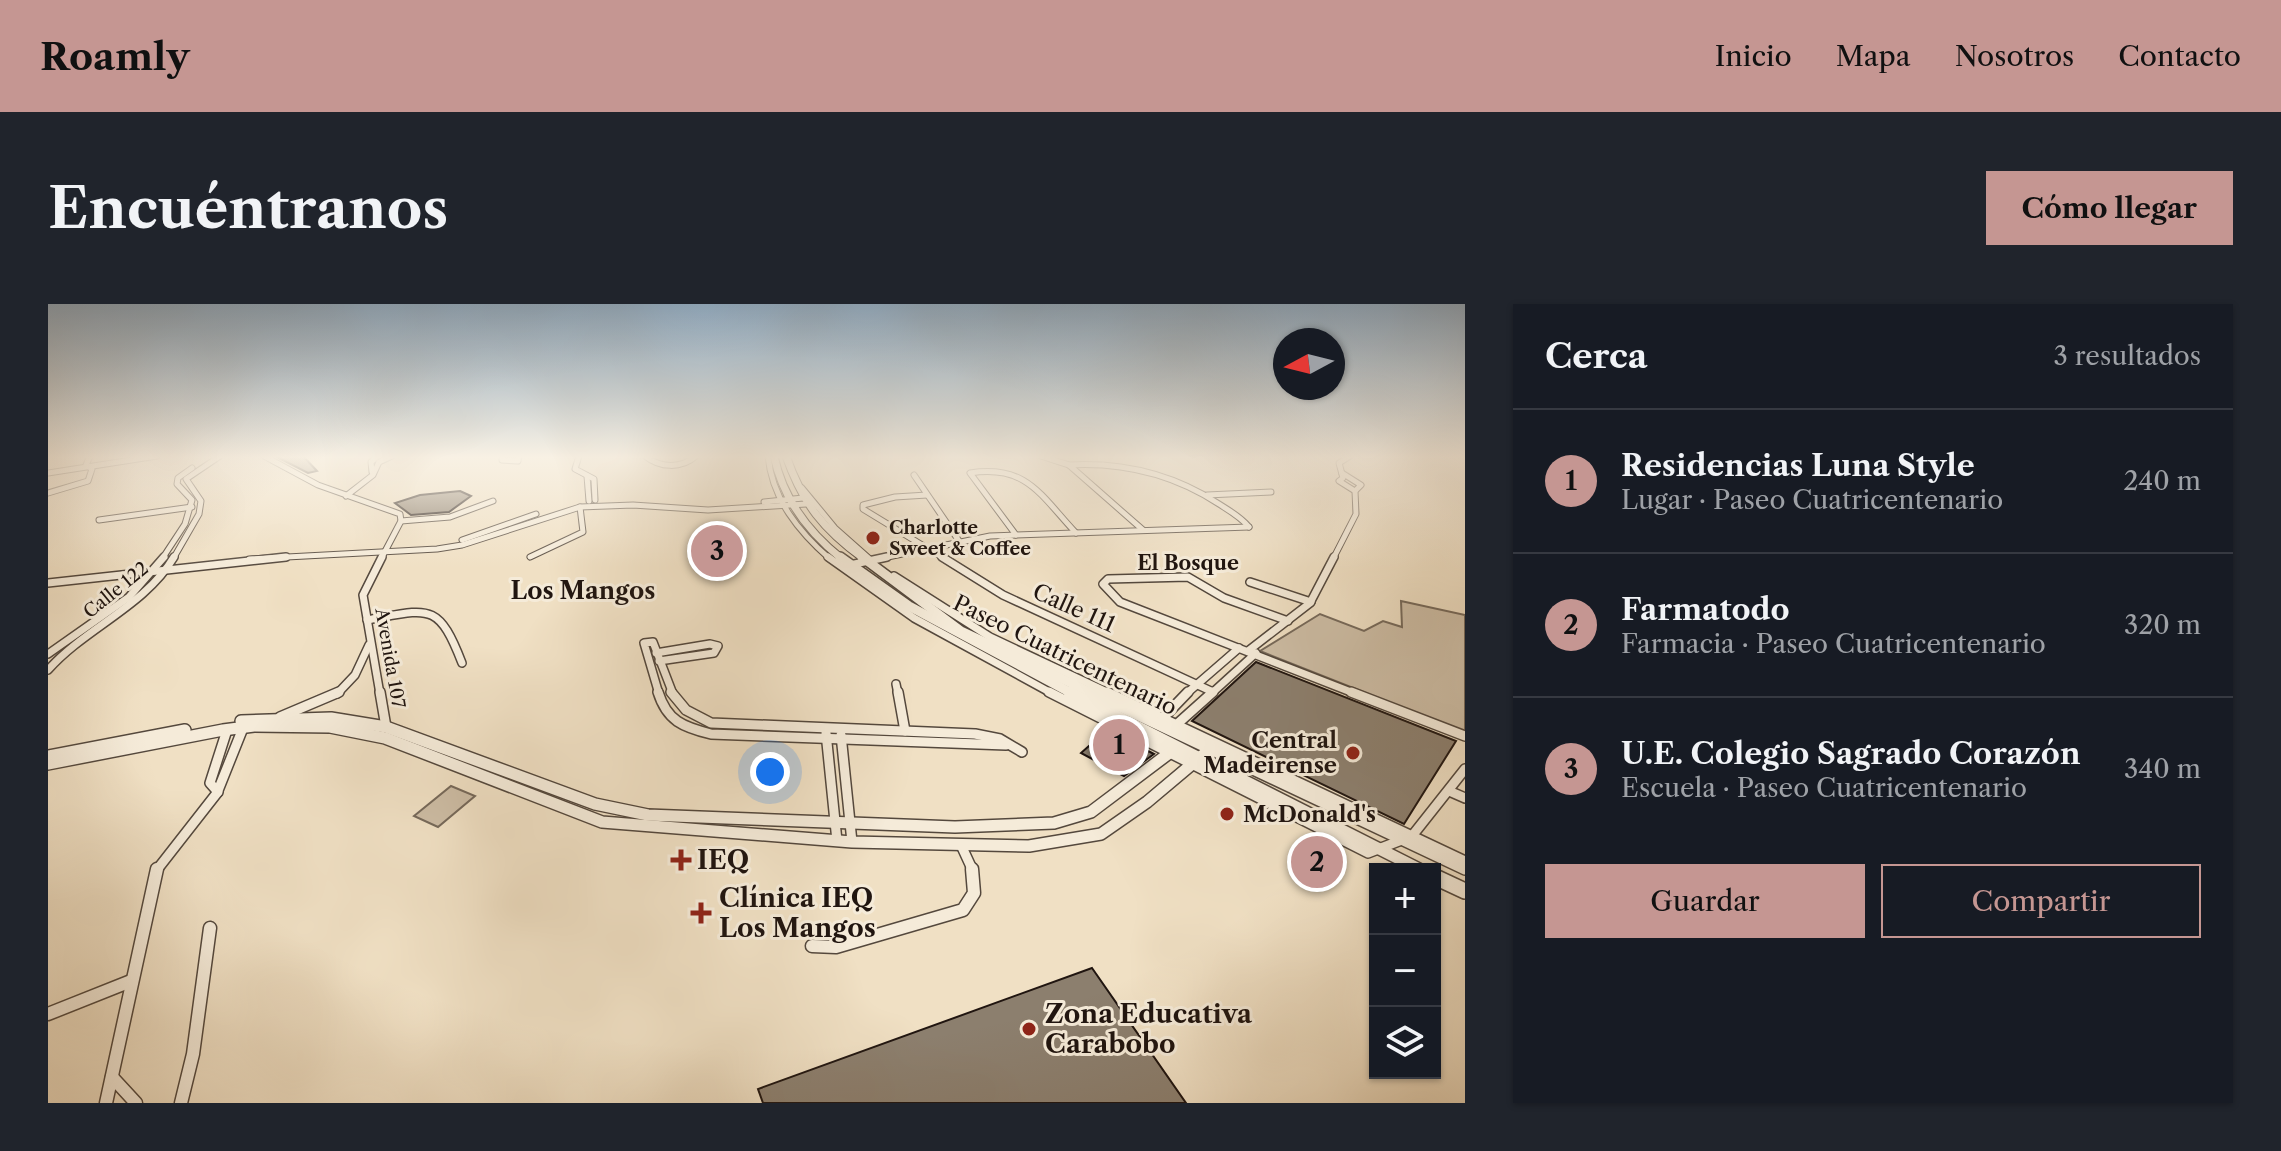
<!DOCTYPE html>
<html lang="es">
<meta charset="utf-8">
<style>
:root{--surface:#171b24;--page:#20242c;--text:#f1f3f6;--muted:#9ea1a6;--line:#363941;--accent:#c59692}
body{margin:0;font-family:"Libre Caslon Text",serif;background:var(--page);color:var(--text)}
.controls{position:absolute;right:24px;bottom:24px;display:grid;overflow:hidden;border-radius:0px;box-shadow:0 2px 6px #0004}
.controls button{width:72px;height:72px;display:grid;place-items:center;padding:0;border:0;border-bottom:2px solid var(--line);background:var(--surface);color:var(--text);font:40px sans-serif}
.compass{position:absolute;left:1225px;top:24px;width:72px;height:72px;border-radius:50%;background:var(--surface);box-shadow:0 2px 6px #0004;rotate:263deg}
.you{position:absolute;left:722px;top:468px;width:28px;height:28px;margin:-20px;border:6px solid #fff;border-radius:50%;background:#1a73e8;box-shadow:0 0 0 12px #1a73e833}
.badge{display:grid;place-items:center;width:52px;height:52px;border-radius:50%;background:var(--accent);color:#111;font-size:26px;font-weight:700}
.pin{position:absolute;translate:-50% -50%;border:4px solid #fff;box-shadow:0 2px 8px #0006}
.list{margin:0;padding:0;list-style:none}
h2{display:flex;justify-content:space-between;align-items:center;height:104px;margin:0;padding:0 32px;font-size:34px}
h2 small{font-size:26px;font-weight:400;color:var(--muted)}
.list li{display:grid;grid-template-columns:52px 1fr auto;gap:24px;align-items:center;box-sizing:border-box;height:144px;padding:0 32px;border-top:2px solid var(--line)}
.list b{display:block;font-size:30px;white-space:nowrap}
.list p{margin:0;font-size:26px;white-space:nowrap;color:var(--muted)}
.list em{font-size:26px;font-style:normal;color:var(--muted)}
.actions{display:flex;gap:16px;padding:24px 32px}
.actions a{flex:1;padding:18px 0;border:2px solid var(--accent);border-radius:0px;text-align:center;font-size:28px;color:var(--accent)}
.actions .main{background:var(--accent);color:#111}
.icon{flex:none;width:44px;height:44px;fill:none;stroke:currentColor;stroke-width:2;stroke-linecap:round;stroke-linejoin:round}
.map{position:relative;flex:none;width:1417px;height:799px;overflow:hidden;border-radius:0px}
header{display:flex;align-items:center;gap:48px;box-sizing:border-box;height:112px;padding:0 40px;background:var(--accent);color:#111}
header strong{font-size:38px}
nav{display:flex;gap:44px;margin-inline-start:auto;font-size:28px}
.intro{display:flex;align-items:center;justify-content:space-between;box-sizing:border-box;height:192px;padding:0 48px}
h1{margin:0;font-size:56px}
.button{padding:20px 36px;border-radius:0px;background:var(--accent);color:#111;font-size:28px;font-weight:700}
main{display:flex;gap:48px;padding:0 48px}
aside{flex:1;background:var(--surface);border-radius:0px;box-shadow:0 2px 6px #0004}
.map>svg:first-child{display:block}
.green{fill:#cdbda5;stroke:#76695a;stroke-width:2}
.building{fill:#8c7f6e;stroke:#201510;stroke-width:2}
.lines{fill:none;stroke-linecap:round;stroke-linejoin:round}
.minor-far3-casing{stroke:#54483d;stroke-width:7}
.minor-far2-casing{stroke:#54483d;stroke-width:10}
.minor-far1-casing{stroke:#54483d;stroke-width:12}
.minor-casing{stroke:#54483d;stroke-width:15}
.tertiary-far3-casing{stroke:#54483d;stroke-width:9}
.tertiary-far2-casing{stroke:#54483d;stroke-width:12}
.tertiary-far1-casing{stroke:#54483d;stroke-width:14}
.tertiary-casing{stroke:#54483d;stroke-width:18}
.minor-far3{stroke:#f5ebd9;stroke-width:5}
.minor-far2{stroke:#f5ebd9;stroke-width:7}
.minor-far1{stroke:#f5ebd9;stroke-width:9}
.minor{stroke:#f5ebd9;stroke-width:12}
.tertiary-far3{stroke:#f5ebd9;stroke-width:7}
.tertiary-far2{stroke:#f5ebd9;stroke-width:9}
.tertiary-far1{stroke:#f5ebd9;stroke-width:11}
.tertiary{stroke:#f5ebd9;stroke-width:15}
.poi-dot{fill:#8f2418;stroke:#f5ebd9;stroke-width:3}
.labels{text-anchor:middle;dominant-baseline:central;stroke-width:6;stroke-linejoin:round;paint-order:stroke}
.far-poi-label{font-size:18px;font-weight:bold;fill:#201510;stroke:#f5ebd9;text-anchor:start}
.far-street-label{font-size:18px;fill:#201510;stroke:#f5ebd9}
.far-neighbourhood-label{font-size:20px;font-weight:bold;fill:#201510;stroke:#f5ebd9}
.street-label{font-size:22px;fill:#201510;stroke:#f5ebd9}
.poi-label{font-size:22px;font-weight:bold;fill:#201510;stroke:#f5ebd9;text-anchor:end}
.neighbourhood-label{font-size:24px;font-weight:bold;fill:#201510;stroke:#f5ebd9}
.near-poi-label{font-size:26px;font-weight:bold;fill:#201510;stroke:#f5ebd9;text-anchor:start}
</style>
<header>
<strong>Roamly</strong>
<nav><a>Inicio</a><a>Mapa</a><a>Nosotros</a><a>Contacto</a></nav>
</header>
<div class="intro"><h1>Encuéntranos</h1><a class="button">Cómo llegar</a></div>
<main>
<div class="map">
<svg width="1417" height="799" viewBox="0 0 1417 799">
<rect width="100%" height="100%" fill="#f0e0c4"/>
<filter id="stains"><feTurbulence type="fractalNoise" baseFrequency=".0025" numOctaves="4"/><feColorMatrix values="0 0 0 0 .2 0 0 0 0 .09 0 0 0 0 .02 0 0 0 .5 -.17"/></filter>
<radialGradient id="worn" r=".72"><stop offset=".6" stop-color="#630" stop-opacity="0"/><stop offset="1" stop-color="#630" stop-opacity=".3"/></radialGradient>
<g class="green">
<path d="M1353,297L1417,311V428L1212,347L1272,310L1316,327L1335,317L1354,323Z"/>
<path d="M403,482L427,492L390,523L366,512Z"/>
</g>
<g class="building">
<path d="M227,152H255L269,167L260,169Z"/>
<path d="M412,187L423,192L401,208L363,211L347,199L372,191Z"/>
<path d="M1208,358L1408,437L1356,520L1144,417Z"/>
<path d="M1059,426L1106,450L1076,472L1033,449Z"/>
<path d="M1044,664L1138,799H715L710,785Z"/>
</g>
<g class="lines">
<g class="minor-far3-casing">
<g id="minor-far3">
<path d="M216,152L270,181L352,210L353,217L333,255"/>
<path d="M455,152L454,156L470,157L471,152"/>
<path d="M531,152L527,165L546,175L547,196"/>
<path d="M597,152C612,164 633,165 648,152"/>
<path d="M720,152C724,195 751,228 782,255"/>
<path d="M993,152L1021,161L1095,226"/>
<path d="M1302,152L1291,159L1295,174L1291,177L1307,187"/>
<path d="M1021,161C1076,158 1125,170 1171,200C1182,207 1193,213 1201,223"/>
<path d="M324,168L323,158L330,152"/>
<path d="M0,169L109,152"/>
<path d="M866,171L911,237"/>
<path d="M539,172L541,197"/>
<path d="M754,184L787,224L822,255"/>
<path d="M0,189L40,177L44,165L38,161L42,152"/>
<path d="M879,191L847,193L815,201V205L897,255"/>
<path d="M1159,191L1223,188"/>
<path d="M298,192L325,171L331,158L344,152"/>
<path d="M716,198L755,194"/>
<path d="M51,216L144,203"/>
<path d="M353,217L402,213L445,197"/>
<path d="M968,231L922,169C979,160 993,192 1028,229"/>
<path d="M414,236L488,210"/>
<path d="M482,253L535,228L532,203"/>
<path d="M114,255L137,220L144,196L129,180L130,174L144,164"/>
<path d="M125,255L151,210L153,197L138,175L172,152"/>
<path d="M201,255L389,245L414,241L532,203L585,201L660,206L758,200"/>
<path d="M830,255L942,232L1201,223"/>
<path d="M1285,255L1308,210L1307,187L1313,181L1294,169"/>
</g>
</g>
<g class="minor-far2-casing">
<g id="minor-far2">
<path d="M780,253L866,314L1005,390"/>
<path d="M894,253L955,291L1165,388"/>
<path d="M802,261L839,253"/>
<path d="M846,272L942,333L1063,390"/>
<path d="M1202,278L1263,298"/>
<path d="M0,279L238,253"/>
<path d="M319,316C381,305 390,297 414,359"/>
<path d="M1240,317L1176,294L1140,273L1060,275L1055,280L1072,298L1308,390"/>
<path d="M1200,347L1262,299L1286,253"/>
<path d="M608,349L662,340L670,342L666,349L611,357"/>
<path d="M0,350L81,293L116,253"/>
<path d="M0,366C37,324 97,302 126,253"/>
<path d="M848,380L850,390"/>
<path d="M289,390L307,371L321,341"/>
<path d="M332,390L315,291L334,253"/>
<path d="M611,390L596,339L605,338L625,390"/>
<path d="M1138,390L1191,344"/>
<path d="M1163,390L1208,349"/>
</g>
</g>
<g class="minor-far1-casing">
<g id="minor-far1">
<path d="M332,388L338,423"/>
<path d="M610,388C619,417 635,423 663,430L958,441"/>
<path d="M623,388L638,406L663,419L927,430L952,435L974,448"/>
<path d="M850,388L857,427"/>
<path d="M1001,388L1320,549L1364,532L1417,465"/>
<path d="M1059,388L1417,557"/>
<path d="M1303,388L1417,432"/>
<path d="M232,413L291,388"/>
<path d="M1113,416L1140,388"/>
<path d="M1127,422L1165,388"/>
<path d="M778,429L789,537"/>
<path d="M793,431L804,538"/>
<path d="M1401,487L1417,494"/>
<path d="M170,488L162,479L179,426"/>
<path d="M913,541L925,567"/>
<path d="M108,567L169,489L195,424"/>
</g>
</g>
<g class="minor-casing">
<g id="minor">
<path d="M764,642L788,643L915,606L926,589L924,565"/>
<path d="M0,710L83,677"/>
<path d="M64,773L88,799"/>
<path d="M58,799L109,565"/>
<path d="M133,799L145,750L162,624"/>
</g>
</g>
<g class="tertiary-far3-casing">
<g id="tertiary-far3">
<path d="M726,152C735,195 760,228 794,255"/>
<path d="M738,152C755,200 775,225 816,255"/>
</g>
</g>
<g class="tertiary-far2-casing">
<g id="tertiary-far2">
<path d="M792,253L861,302L1025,390"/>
<path d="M814,253L913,327L1046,390"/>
</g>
</g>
<g class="tertiary-far1-casing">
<g id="tertiary-far1">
<path d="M1021,388L1371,565"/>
<path d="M1042,388L1417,565"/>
<path d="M193,417L283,414L338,423L547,500L600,511L907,523L1006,519L1043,508L1128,444"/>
<path d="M0,452L137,426"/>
<path d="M0,460L175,426L206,422L282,423L337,434L554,518L804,538L981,542L1053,530L1099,498L1162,445"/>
</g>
</g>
<g class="tertiary-casing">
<path id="tertiary" d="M1387,573L1417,587"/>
</g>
<use href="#minor-far3" class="minor-far3"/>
<use href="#minor-far2" class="minor-far2"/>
<use href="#minor-far1" class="minor-far1"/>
<use href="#minor" class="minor"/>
<use href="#tertiary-far3" class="tertiary-far3"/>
<use href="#tertiary-far2" class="tertiary-far2"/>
<use href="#tertiary-far1" class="tertiary-far1"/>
<use href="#tertiary" class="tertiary"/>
</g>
<linearGradient id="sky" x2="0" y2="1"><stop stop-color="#8faac1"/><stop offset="0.58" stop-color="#f8f1e4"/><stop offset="1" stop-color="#f8f1e4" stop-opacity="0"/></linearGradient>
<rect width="1417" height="264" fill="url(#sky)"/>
<g class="poi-dot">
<circle cx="825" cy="234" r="8"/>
<circle cx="1305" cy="449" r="8"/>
<circle cx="1179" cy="510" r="8"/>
<path d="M629 544h8v8h8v8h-8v8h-8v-8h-8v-8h8z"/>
<path d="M649 597h8v8h8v8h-8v8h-8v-8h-8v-8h8z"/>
<circle cx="981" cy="725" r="8"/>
</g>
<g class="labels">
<g class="far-poi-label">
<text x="841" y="224">Charlotte<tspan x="841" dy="21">Sweet &amp; Coffee</tspan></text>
</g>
<g class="far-street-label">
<text transform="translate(68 286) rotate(-39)">Calle 122</text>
<text transform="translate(342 354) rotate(80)">Avenida 107</text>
</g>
<g class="far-neighbourhood-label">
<text x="1140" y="259">El Bosque</text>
</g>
<g class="street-label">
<text transform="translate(1026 304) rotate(24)">Calle 111</text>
<text transform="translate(1017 351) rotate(26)">Paseo Cuatricentenario</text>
</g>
<g class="poi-label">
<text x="1289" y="436">Central<tspan x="1289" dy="25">Madeirense</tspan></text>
<text x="1195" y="510" text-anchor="start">McDonald's</text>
</g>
<g class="neighbourhood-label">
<text x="535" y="286">Los Mangos</text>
</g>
<g class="near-poi-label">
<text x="649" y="556">IEQ</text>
<text x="671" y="594">Clínica IEQ<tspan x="671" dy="30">Los Mangos</tspan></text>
<text x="997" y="710">Zona Educativa<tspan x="997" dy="30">Carabobo</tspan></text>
</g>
</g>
<rect width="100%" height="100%" filter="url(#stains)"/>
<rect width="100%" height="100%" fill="url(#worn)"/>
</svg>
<div class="controls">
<button>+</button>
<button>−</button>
<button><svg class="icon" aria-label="layers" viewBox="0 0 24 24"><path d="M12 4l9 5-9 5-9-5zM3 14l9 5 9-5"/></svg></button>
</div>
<svg class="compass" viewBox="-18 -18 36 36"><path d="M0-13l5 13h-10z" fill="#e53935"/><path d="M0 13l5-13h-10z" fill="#9ea1a6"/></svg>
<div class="you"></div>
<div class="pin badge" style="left:1071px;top:441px">1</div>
<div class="pin badge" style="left:1269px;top:558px">2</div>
<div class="pin badge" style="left:669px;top:247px">3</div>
</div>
<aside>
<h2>Cerca<small>3 resultados</small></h2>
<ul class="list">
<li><span class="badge">1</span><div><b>Residencias Luna Style</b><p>Lugar · Paseo Cuatricentenario</p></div><em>240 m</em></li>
<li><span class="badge">2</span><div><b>Farmatodo</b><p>Farmacia · Paseo Cuatricentenario</p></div><em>320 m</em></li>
<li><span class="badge">3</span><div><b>U.E. Colegio Sagrado Corazón</b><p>Escuela · Paseo Cuatricentenario</p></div><em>340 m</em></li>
</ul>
<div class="actions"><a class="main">Guardar</a><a>Compartir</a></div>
</aside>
</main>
